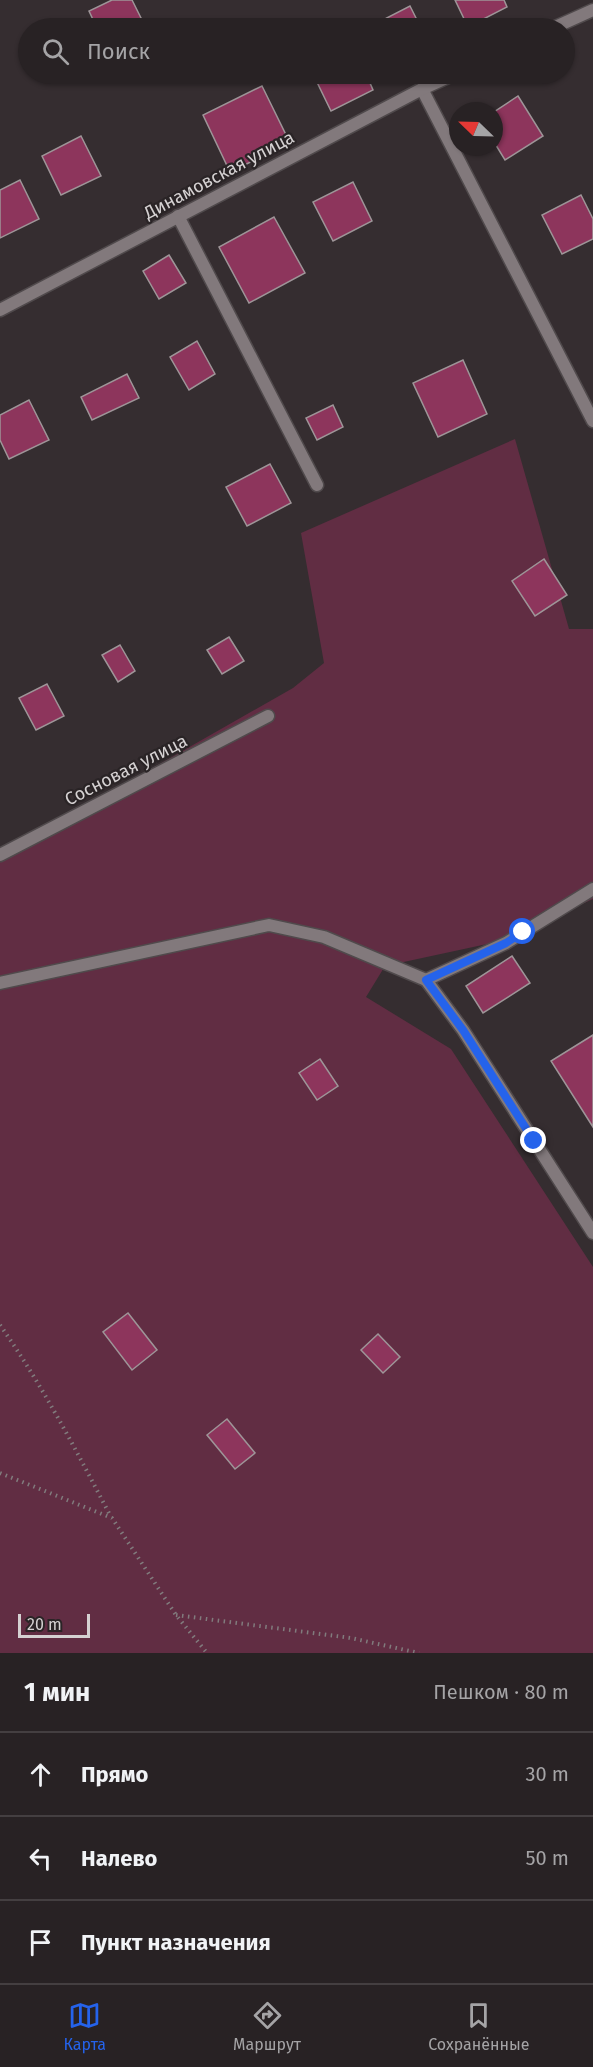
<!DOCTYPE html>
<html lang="ru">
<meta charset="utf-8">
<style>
:root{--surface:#282224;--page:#302a2c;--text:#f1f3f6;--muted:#a5a4a6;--line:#443f41;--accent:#2563eb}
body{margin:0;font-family:"Fira Sans",sans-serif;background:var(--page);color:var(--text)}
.compass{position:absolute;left:449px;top:102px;width:54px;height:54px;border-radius:50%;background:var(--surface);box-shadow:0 2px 4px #0004;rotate:293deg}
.scale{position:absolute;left:18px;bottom:15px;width:72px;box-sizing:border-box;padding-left:6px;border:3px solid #d5d1d2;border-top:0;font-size:16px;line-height:21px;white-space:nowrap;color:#d5d1d2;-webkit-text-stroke:4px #2a2426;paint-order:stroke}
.stop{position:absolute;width:18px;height:18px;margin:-14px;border:4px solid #2563eb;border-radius:50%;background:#fff}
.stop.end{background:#2563eb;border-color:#fff;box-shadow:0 2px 6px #0008}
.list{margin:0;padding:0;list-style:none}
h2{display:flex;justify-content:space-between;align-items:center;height:78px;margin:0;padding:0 24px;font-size:26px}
h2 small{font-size:20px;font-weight:400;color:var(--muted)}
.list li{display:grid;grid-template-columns:39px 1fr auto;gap:18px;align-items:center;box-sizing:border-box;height:84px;padding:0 24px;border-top:2px solid var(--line)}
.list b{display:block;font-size:22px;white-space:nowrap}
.list em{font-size:20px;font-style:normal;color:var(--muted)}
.icon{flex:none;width:33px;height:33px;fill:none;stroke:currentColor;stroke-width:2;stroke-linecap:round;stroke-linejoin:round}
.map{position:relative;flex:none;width:593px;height:1653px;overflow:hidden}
.search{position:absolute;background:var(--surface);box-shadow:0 2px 4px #0004;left:18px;right:18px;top:18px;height:66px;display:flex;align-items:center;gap:15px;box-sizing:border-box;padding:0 21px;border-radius:33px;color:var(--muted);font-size:22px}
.sheet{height:330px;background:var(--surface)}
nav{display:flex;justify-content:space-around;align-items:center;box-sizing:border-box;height:84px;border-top:2px solid var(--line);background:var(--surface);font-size:16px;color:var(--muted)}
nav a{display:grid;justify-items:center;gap:3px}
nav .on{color:var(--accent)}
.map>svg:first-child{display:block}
.green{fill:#612d43}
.building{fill:#8d355c;stroke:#9e9598;stroke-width:1.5}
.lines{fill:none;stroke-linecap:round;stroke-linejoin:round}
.lane-casing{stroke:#504a4c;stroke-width:15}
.street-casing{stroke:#504a4c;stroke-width:15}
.path{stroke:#817b7d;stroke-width:4;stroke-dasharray:1.5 4.5;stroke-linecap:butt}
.lane{stroke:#82797c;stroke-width:12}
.street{stroke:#82797c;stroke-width:12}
.route{stroke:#2563eb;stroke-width:8}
.labels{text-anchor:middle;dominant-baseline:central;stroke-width:4.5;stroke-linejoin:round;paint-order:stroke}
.street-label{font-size:18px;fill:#d5d1d2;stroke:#2a2426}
</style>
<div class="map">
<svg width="593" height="1653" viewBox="0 0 593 1653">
<rect width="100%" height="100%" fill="#352d30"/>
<path class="green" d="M515,439L569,629H593V899L501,941L385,966L366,997L451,1049L593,1267V1653H0V855L293,688L324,663L301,533Z"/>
<g class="building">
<path d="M112,0H132L146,28H97L89,11Z"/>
<path d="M455,0H504L507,7L468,27Z"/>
<path d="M410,6L421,28H372L371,26Z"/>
<path d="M313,74H366L373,90L331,111Z"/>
<path d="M262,86L290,143L230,172L203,115Z"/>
<path d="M518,96L543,136L505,160L494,142V112Z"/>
<path d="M81,136L101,176L61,195L42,156Z"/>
<path d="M20,180L39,219L0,238V190Z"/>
<path d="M353,182L372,221L333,241L313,202Z"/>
<path d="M581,195L593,219V239L562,254L542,215Z"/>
<path d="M274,217L305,273L249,303L219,247Z"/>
<path d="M169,255L186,283L159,299L143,271Z"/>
<path d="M197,341L215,374L189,390L170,357Z"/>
<path d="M463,360L487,414L438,437L413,383Z"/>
<path d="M127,374L139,398L92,420L81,397Z"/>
<path d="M29,400L49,440L9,459L0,440V415Z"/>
<path d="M333,405L343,427L317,440L306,418Z"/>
<path d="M270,464L291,503L247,526L226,487Z"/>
<path d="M544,559L567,595L535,616L512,581Z"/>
<path d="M229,637L244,661L222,674L207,650Z"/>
<path d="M120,645L135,671L118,682L102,655Z"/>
<path d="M47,684L64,716L36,730L19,698Z"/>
<path d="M512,956L530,983L483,1013L466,986Z"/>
<path d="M593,1035V1127L551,1061Z"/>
<path d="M320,1059L338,1086L317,1100L299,1073Z"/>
<path d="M128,1313L157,1350L132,1370L103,1332Z"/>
<path d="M378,1334L400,1357L383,1373L361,1350Z"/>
<path d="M227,1419L255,1453L235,1469L207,1435Z"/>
</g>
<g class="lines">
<g class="lane-casing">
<path id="lane" d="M178,216L317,485"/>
</g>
<g class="street-casing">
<g id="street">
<path d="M553,28L593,10"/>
<path d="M422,89L593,421"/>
<path d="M0,310L422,89L455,74"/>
<path d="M0,855L268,716"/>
<path d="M426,980L506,943L593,889"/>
<path d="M0,983L269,925L324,937L426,980L463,1030L593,1233"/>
</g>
</g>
<g class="path">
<path d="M0,1325C43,1386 77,1452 111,1517"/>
<path d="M0,1473L112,1518L176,1615L207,1653"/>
<path d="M176,1615L351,1638L419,1653"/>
</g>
<use href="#lane" class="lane"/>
<use href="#street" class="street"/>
</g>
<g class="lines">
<path class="route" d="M523,932L506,943L426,980L463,1030L534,1141"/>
</g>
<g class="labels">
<g class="street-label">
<text transform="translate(219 175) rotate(-28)">Динамовская улица</text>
<text transform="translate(126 770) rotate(-27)">Сосновая улица</text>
</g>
</g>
</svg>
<svg class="compass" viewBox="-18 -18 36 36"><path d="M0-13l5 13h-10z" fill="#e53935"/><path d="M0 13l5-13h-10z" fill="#a5a4a6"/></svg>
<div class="scale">20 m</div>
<div class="stop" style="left:523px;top:932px"></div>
<div class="stop end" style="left:534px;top:1141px"></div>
<div class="search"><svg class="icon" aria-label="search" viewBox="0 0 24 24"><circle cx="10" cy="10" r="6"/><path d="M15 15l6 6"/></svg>Поиск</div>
</div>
<section class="sheet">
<h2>1 мин<small>Пешком · 80 m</small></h2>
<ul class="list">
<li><svg class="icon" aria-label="ahead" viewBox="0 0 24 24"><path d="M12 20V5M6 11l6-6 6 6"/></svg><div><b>Прямо</b></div><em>30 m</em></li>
<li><svg class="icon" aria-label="left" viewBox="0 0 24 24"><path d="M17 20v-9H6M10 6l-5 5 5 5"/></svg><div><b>Налево</b></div><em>50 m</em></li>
<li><svg class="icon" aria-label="arrive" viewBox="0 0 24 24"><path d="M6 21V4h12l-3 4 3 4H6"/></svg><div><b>Пункт назначения</b></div></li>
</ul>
</section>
<nav>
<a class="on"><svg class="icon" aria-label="map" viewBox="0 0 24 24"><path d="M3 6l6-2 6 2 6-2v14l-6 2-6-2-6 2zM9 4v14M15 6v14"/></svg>Карта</a>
<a><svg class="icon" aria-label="directions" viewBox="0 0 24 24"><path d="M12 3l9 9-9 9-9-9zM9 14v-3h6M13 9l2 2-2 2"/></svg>Маршрут</a>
<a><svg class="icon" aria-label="saved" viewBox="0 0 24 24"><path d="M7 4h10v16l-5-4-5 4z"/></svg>Сохранённые</a>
</nav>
